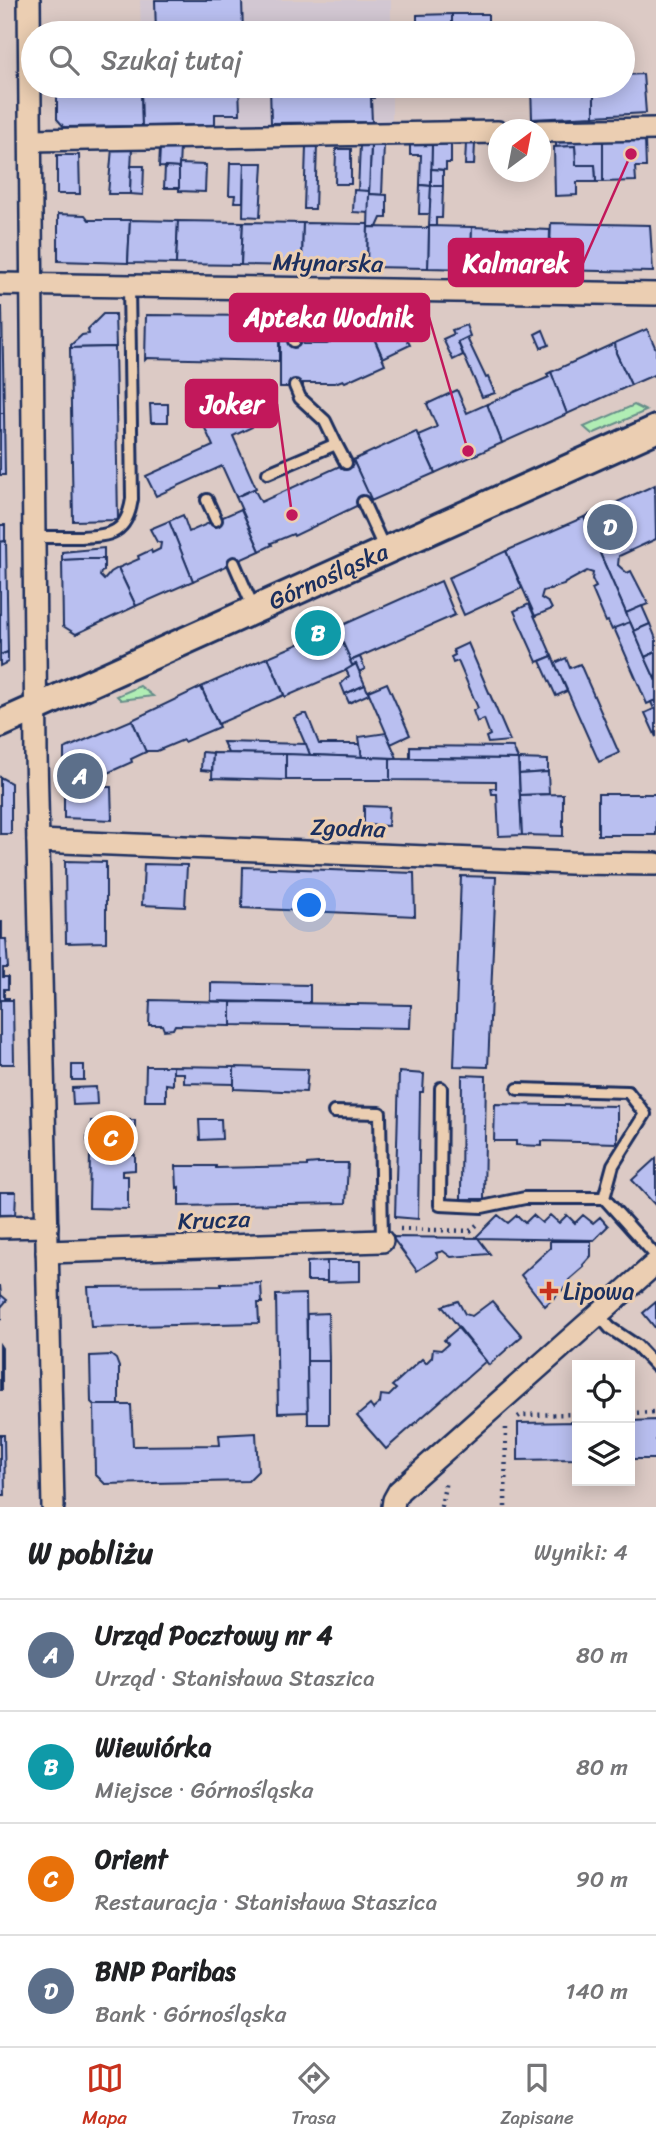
<!DOCTYPE html>
<html lang="pl">
<meta charset="utf-8">
<style>
:root{--surface:#fff;--page:#f2f2f2;--text:#202124;--muted:#757577;--line:#e0e0e0;--accent:#c8321e}
body{margin:0;font-family:Sriracha,sans-serif;background:var(--page);color:var(--text)}
.controls{position:absolute;right:21px;bottom:21px;display:grid;overflow:hidden;border-radius:0px;box-shadow:0 4px 18px #0003}
.controls button{width:63px;height:63px;display:grid;place-items:center;padding:0;border:0;border-bottom:2px solid var(--line);background:var(--surface);color:var(--text);font:35px sans-serif}
.compass{position:absolute;left:488px;top:119px;width:63px;height:63px;border-radius:50%;background:var(--surface);box-shadow:0 4px 18px #0003;rotate:32deg}
.you{position:absolute;left:310px;top:906px;width:24px;height:24px;margin:-18px;border:5px solid #fff;border-radius:50%;background:#1a73e8;box-shadow:0 0 0 10px #1a73e833}
.badge{display:grid;place-items:center;width:46px;height:46px;border-radius:50%;background:var(--accent);color:#fff;font-size:23px;font-weight:700}
.pin{position:absolute;translate:-50% -50%;border:4px solid #fff;box-shadow:0 2px 7px #0006}
.list{margin:0;padding:0;list-style:none}
h2{display:flex;justify-content:space-between;align-items:center;height:91px;margin:0;padding:0 28px;font-size:30px}
h2 small{font-size:23px;font-weight:400;color:var(--muted)}
.list li{display:grid;grid-template-columns:46px 1fr auto;gap:21px;align-items:center;box-sizing:border-box;height:112px;padding:0 28px;border-top:2px solid var(--line)}
.list b{display:block;font-size:26px;white-space:nowrap}
.list p{margin:0;font-size:23px;white-space:nowrap;color:var(--muted)}
.list em{font-size:23px;font-style:normal;color:var(--muted)}
.icon{flex:none;width:38px;height:38px;fill:none;stroke:currentColor;stroke-width:2;stroke-linecap:round;stroke-linejoin:round}
.map{position:relative;flex:none;width:656px;height:1507px;overflow:hidden}
.search{position:absolute;background:var(--surface);box-shadow:0 4px 18px #0003;left:21px;right:21px;top:21px;height:77px;display:flex;align-items:center;gap:18px;box-sizing:border-box;padding:0 24px;border-radius:38px;color:var(--muted);font-size:26px}
.sheet{height:539px;background:var(--surface)}
nav{display:flex;justify-content:space-around;align-items:center;box-sizing:border-box;height:98px;border-top:2px solid var(--line);background:var(--surface);font-size:19px;color:var(--muted)}
nav a{display:grid;justify-items:center;gap:4px}
nav .on{color:var(--accent)}
.map>svg:first-child{display:block}
.built{fill:#d2c7d2}
.green{fill:#b0edb4;stroke:#668e89;stroke-width:2}
.building{fill:#b9bff0;stroke:#1b2f5e;stroke-width:2}
.lines{fill:none;stroke-linecap:round;stroke-linejoin:round}
.service-casing{stroke:#1b2f5e;stroke-width:16}
.minor-casing{stroke:#1b2f5e;stroke-width:26}
.tertiary-casing{stroke:#1b2f5e;stroke-width:32}
.path{stroke:#1b2f5e;stroke-width:4.5;stroke-dasharray:2 5;stroke-linecap:butt}
.service{stroke:#ebceb2;stroke-width:10}
.minor{stroke:#ebceb2;stroke-width:21}
.tertiary{stroke:#ebceb2;stroke-width:26}
.poi-dot{fill:#c8321e;stroke:#ebceb2;stroke-width:2.5}
.labels{text-anchor:middle;dominant-baseline:central;stroke-width:6;stroke-linejoin:round;paint-order:stroke}
.street-label{font-size:24px;fill:#1b2f5e;stroke:#ebceb2}
.poi-label{font-size:24px;fill:#1b2f5e;stroke:#ebceb2;text-anchor:start}
.leader{fill:none;stroke:#c2185b;stroke-width:2.5}
.callout-dot{fill:#c2185b;stroke:#ebceb2;stroke-width:2.5}
.callout{fill:#c2185b;stroke:#c2185b;stroke-width:2.5}
.callout-label{font-size:26px;text-anchor:middle;font-weight:bold;fill:#fff}
</style>
<div class="map">
<svg width="656" height="1507" viewBox="0 0 656 1507">
<rect width="100%" height="100%" fill="#dccac5"/>
<filter id="ink" filterUnits="userSpaceOnUse"><feTurbulence type="fractalNoise" baseFrequency=".0143" numOctaves="2"/><feDisplacementMap in="SourceGraphic" scale="14" xChannelSelector="R" yChannelSelector="G"/><feConvolveMatrix kernelMatrix="1 2 1 2 8 2 1 2 1" color-interpolation-filters="sRGB"/></filter>
<g filter="url(#ink)">
<g class="built">
<path d="M140,0H391V33H141Z"/>
<path d="M141,86H392V122L142,126Z"/>
</g>
<g class="green">
<path d="M634,405L646,411L592,434L584,427Z"/>
<path d="M140,686L153,696L121,700L117,696Z"/>
</g>
<g class="building">
<path d="M155,0H242L243,33H156Z"/>
<path d="M452,14V33H417V15Z"/>
<path d="M452,14H488V29H494V33H452Z"/>
<rect x="269" y="27" width="34" height="6"/>
<path d="M269,27V33H243V28Z"/>
<path d="M643,74L646,113L594,116V86H623V75Z"/>
<path d="M57,86H141L142,126L64,127L57,119Z"/>
<path d="M141,86H239L240,114H215V125L142,126Z"/>
<path d="M270,86H374V98H371L372,122L271,123Z"/>
<path d="M531,86H594V116L532,119Z"/>
<path d="M645,140L646,167H635L636,181L603,182V141Z"/>
<path d="M603,141V182H596L595,165H576L575,146L556,147V142Z"/>
<path d="M432,143H451V163H446V170L431,169Z"/>
<path d="M432,143L431,186L420,185L421,155H410V144Z"/>
<path d="M466,143H475L474,165H465Z"/>
<path d="M384,144L382,195L369,194L371,145Z"/>
<path d="M317,145L315,209H304L306,146Z"/>
<path d="M360,145H371L369,191H358Z"/>
<path d="M575,146L576,165H595L596,182H577V195L555,196L554,147Z"/>
<path d="M180,147L179,168L159,167L160,148Z"/>
<path d="M112,148H132L130,194H108Z"/>
<path d="M336,149H351V184H335Z"/>
<path d="M57,155H79L80,194H57Z"/>
<path d="M230,163H244L243,202H234L235,195H229Z"/>
<path d="M244,163H263L260,217L243,216Z"/>
<path d="M179,164L206,165L205,192L179,191Z"/>
<path d="M131,166H144L143,195L130,194Z"/>
<path d="M165,167L179,168V188H164Z"/>
<path d="M431,169L443,170V186H431Z"/>
<path d="M420,185L431,186L430,214H419Z"/>
<path d="M431,186H443L442,218H436V226H429Z"/>
<path d="M354,190L369,191V213L353,212Z"/>
<path d="M369,194L387,195V218H381L377,227H368Z"/>
<path d="M58,214L85,215L89,220H130L128,263L58,261Z"/>
<path d="M130,220L178,221L176,264L128,263Z"/>
<path d="M178,221L243,222L241,265L176,264Z"/>
<path d="M243,222L303,223L302,266L241,265Z"/>
<path d="M303,223L368,224L367,267L302,266Z"/>
<path d="M551,223L650,225L653,272L549,270Z"/>
<path d="M429,226L472,227L471,269L428,268Z"/>
<path d="M368,227L429,228L428,268L367,267Z"/>
<path d="M472,227L550,230L549,270L471,269Z"/>
<path d="M0,307H2L4,413H0Z"/>
<path d="M361,309H392L410,345L383,358Z"/>
<path d="M103,314H115L116,347L71,348V345L82,335L89,334L88,329Z"/>
<path d="M146,315L279,316V361L147,358L145,360Z"/>
<path d="M367,322L385,364L345,382L343,380L335,383H303V387H280V341H303V344H327Z"/>
<path d="M466,325L470,336L458,342L463,355L453,360L443,339L454,334L452,330Z"/>
<path d="M647,329L656,349V374L631,385L616,353L615,343Z"/>
<path d="M543,330L549,345L541,348L535,334Z"/>
<path d="M467,338L486,378L488,377L495,393L482,397L458,342Z"/>
<path d="M615,343L616,353L631,385L567,414L551,372Z"/>
<path d="M115,347L118,520L73,521L70,348Z"/>
<path d="M551,372L567,414L502,443L487,404L549,377L547,374Z"/>
<path d="M457,390L467,413L487,404L502,443L435,473L418,435L437,427L427,404Z"/>
<path d="M216,397L220,406L239,398L251,424L252,427L233,436L256,488L236,497L222,466L156,496L146,476L213,446L195,406Z"/>
<path d="M150,404H168V422H151Z"/>
<path d="M0,413H4L5,475H0Z"/>
<path d="M416,431L435,473L371,501L353,460Z"/>
<path d="M353,460L371,499L294,536L293,534L271,543L272,545L260,551L236,497L254,489L261,502Z"/>
<path d="M655,485L656,539L619,556L618,565L627,573L631,571L648,604L626,613L584,517Z"/>
<path d="M241,509L260,551L193,581L169,521L183,515L189,532Z"/>
<path d="M584,517L630,622L612,630L608,621L606,622L592,589L596,587L592,579L593,573L587,571L565,583L564,585L543,591L541,598L549,603L552,609L535,616L506,551Z"/>
<path d="M169,521L193,581L136,606L118,568L139,559L138,556L151,550L152,553L160,549L161,543L157,542L150,529Z"/>
<path d="M0,525H5V541L0,542Z"/>
<path d="M6,541L8,652L0,655V542Z"/>
<path d="M104,548V559L62,560V552Z"/>
<path d="M506,551L522,588L464,615L448,578Z"/>
<path d="M81,559H104V571L101,572L100,576L104,580L111,572L118,568L136,606L76,634L63,626L62,560Z"/>
<path d="M441,581L455,615L350,661L336,628Z"/>
<path d="M529,604L552,656L537,662L514,611Z"/>
<path d="M642,606L650,624L634,631L626,613Z"/>
<path d="M630,622L656,681V700L647,704L614,628Z"/>
<path d="M650,624L656,639V652L645,657L634,631Z"/>
<path d="M336,628L354,667L285,697L268,657Z"/>
<path d="M468,643L488,690L510,741L488,743L486,737L490,735L484,719L477,722L473,711L478,708L458,661L453,663L451,657L455,655L453,650Z"/>
<path d="M8,652V662L0,666V655Z"/>
<path d="M656,652V681L645,657Z"/>
<path d="M552,656L567,691L556,696L540,661Z"/>
<path d="M268,657L284,695L218,724L201,687Z"/>
<path d="M360,657L365,669L359,672L356,664L352,665L350,661Z"/>
<path d="M566,658L570,668L580,664L619,753L599,762L555,663Z"/>
<path d="M356,664L365,685L345,694L341,684L349,676L346,670Z"/>
<path d="M387,683L410,735L391,744L368,691Z"/>
<path d="M365,685L369,694L349,703L345,694Z"/>
<path d="M201,687L219,727L184,742L183,740L157,751H145L132,720Z"/>
<path d="M656,700V737L645,713L654,709L651,702Z"/>
<path d="M303,714H307L319,744H360L362,757L310,755L294,718Z"/>
<path d="M132,720L146,752L131,759L132,762L103,775V787H111L112,820L64,818V749Z"/>
<path d="M386,733L397,758L362,757L359,737Z"/>
<path d="M223,742L306,744L310,755L228,753Z"/>
<path d="M410,746L513,747L518,759L410,758Z"/>
<path d="M202,752L213,753L212,771L201,770Z"/>
<path d="M213,753L286,754V780L212,778Z"/>
<path d="M286,754L390,758V780H286Z"/>
<path d="M390,758L518,759L522,835L499,836L497,794H492L491,788H496V781L390,780Z"/>
<path d="M519,759L548,760V772L519,774Z"/>
<path d="M548,772L549,794L520,795L519,774Z"/>
<path d="M0,777L11,783V834H0Z"/>
<path d="M563,794V836L522,835L520,795Z"/>
<rect x="598" y="794" width="58" height="41"/>
<path d="M364,806L389,807L388,826L364,825Z"/>
<path d="M65,861L106,862V942L66,943Z"/>
<path d="M144,864L187,865L185,907L142,905Z"/>
<path d="M243,867L414,873L415,916L242,908Z"/>
<path d="M461,876L496,877L488,1067L454,1066Z"/>
<path d="M0,922H2V939H6L8,968H3V977H8V989H4V998H9V1000H0Z"/>
<path d="M211,983L310,985V1003L211,1001Z"/>
<path d="M0,1000H13L14,1064H0Z"/>
<path d="M150,1000L231,1002V1026L175,1025L173,1029L164,1030L162,1025H149Z"/>
<path d="M231,1002L411,1005L410,1028L231,1025Z"/>
<rect x="72" y="1065" width="12" height="15"/>
<path d="M146,1066H173V1085L166,1084V1101H145Z"/>
<path d="M173,1066L234,1067V1084L184,1083V1073H173Z"/>
<path d="M234,1067L308,1069L306,1092L234,1089Z"/>
<path d="M399,1072L424,1074L423,1092H420L418,1219L395,1217Z"/>
<path d="M462,1075L486,1076L484,1199H461Z"/>
<path d="M96,1087L97,1104L73,1105L72,1088Z"/>
<path d="M495,1104L617,1106V1143L542,1141V1146L516,1145V1141H494Z"/>
<path d="M199,1119H221L222,1139L200,1140Z"/>
<path d="M112,1120H135L134,1156L90,1155V1145L87,1141V1134L91,1130V1121H112Z"/>
<path d="M90,1155H135V1170L122,1171V1176H128V1209L89,1208Z"/>
<path d="M656,1158V1206L632,1180Z"/>
<path d="M318,1163H348L346,1203L179,1206V1187L177,1188L176,1166H216V1168L307,1166V1164Z"/>
<path d="M0,1192H16L15,1216L0,1217Z"/>
<path d="M498,1215L508,1223L517,1215L525,1223L533,1215L542,1223L550,1215L559,1223L567,1215L575,1223L583,1215L593,1223L600,1217L608,1226L594,1240L475,1238Z"/>
<path d="M392,1237L478,1238L490,1254L451,1257L443,1251L436,1253L438,1257L417,1271Z"/>
<path d="M550,1241H591V1256L583,1265L584,1267L569,1280L571,1282L545,1306L521,1275L550,1248Z"/>
<path d="M327,1261H360V1281L327,1282Z"/>
<path d="M327,1261V1281H307V1262Z"/>
<path d="M261,1283L262,1303H258L259,1323L91,1327L88,1287L221,1286V1284Z"/>
<path d="M0,1285L1,1295L7,1300L1,1307V1320Z"/>
<path d="M306,1294L308,1412L278,1413L276,1295Z"/>
<path d="M458,1301L465,1314L472,1316L492,1301L522,1336L489,1365L442,1306Z"/>
<path d="M656,1302V1329L643,1313Z"/>
<path d="M328,1313L329,1361H307V1314Z"/>
<path d="M458,1328L486,1361L386,1449L357,1416L370,1405L373,1409L380,1403L381,1395L389,1396L396,1389L392,1386L422,1359L426,1363L432,1357L433,1349L441,1350L448,1344L444,1340Z"/>
<path d="M0,1345L2,1348V1390H0Z"/>
<path d="M111,1355L116,1359L119,1367V1405H94L91,1402L90,1356Z"/>
<path d="M307,1361H329V1424H308Z"/>
<path d="M94,1405H131L133,1446L220,1445L219,1435L256,1433L258,1471L248,1481L105,1484L95,1474Z"/>
<path d="M656,1420V1459H630V1421Z"/>
<path d="M577,1422V1459L518,1460V1423Z"/>
<path d="M0,1435H4L5,1495H0Z"/>
</g>
<g class="lines">
<g class="service-casing">
<g id="service">
<path d="M294,341L295,288"/>
<path d="M295,386L300,398L325,421L336,444"/>
<path d="M268,473L336,444L346,463"/>
<path d="M207,500L216,520"/>
<path d="M363,502L385,550"/>
<path d="M35,537C50,537 66,537 81,537C111,536 127,533 132,499L129,285"/>
<path d="M234,563L254,609"/>
<path d="M441,1088L440,1205L482,1207L525,1198H604"/>
<path d="M518,1089L628,1092L645,1114L613,1165L604,1198L656,1256"/>
<path d="M334,1112L380,1113L382,1241"/>
<path d="M598,1314L610,1328L637,1346L656,1366"/>
</g>
</g>
<g class="minor-casing">
<g id="minor">
<path d="M29,0L36,755L53,1507"/>
<path d="M540,131L656,129"/>
<path d="M31,140L498,132"/>
<path d="M0,284L656,294"/>
<path d="M38,841L570,863L656,864"/>
<path d="M0,1227L47,1226"/>
<path d="M47,1252L382,1241"/>
<path d="M393,1507L394,1500L399,1491L656,1263"/>
</g>
</g>
<g class="tertiary-casing">
<g id="tertiary">
<path id="s1" d="M0,724L656,429"/>
</g>
</g>
<g class="path">
<path d="M400,1229L470,1231L479,1223"/>
<path d="M630,1413L656,1412"/>
<path d="M518,1417L521,1415L577,1414"/>
<path d="M441,1507L446,1480"/>
<path d="M505,1507L506,1425"/>
</g>
<use href="#service" class="service"/>
<use href="#minor" class="minor"/>
<use href="#tertiary" class="tertiary"/>
</g>
</g>
<path class="poi-dot" d="M545.5 1280.5h7v7h7v7h-7v7h-7v-7h-7v-7h7z"/>
<g class="labels">
<g class="street-label">
<text transform="translate(328 263) rotate(1)">Młynarska</text>
<text stroke="none"><textPath href="#s1" startOffset="360">Górnośląska</textPath></text>
<text transform="translate(348 828) rotate(2)">Zgodna</text>
<text transform="translate(214 1220) rotate(-2)">Krucza</text>
</g>
<g class="poi-label">
<text x="563" y="1291">Lipowa</text>
</g>
</g>
<path class="leader" d="M631 154L583 263M468 451L429 317M292 515L277 404"/>
<g class="callout-dot">
<circle cx="631" cy="154" r="7"/>
<circle cx="468" cy="451" r="7"/>
<circle cx="292" cy="515" r="7"/>
</g>
<g class="callout">
<rect x="449" y="239" width="134" height="47" rx="7"/>
<rect x="230" y="294" width="199" height="47" rx="7"/>
<rect x="186" y="380" width="91" height="47" rx="7"/>
</g>
<g class="callout-label">
<text x="516" y="272">Kalmarek</text>
<text x="329" y="326">Apteka Wodnik</text>
<text x="232" y="413">Joker</text>
</g>
</svg>
<div class="controls">
<button><svg class="icon" aria-label="locate" viewBox="0 0 24 24"><circle cx="12" cy="12" r="6"/><path d="M12 2v4M12 18v4M2 12h4M18 12h4"/></svg></button>
<button><svg class="icon" aria-label="layers" viewBox="0 0 24 24"><path d="M12 4l9 5-9 5-9-5zM3 14l9 5 9-5"/></svg></button>
</div>
<svg class="compass" viewBox="-18 -18 36 36"><path d="M0-13l5 13h-10z" fill="#e53935"/><path d="M0 13l5-13h-10z" fill="#757577"/></svg>
<div class="you"></div>
<div class="pin badge" style="left:80px;top:776px;background:#5c6f8a">A</div>
<div class="pin badge" style="left:318px;top:633px;background:#0f9aa8">B</div>
<div class="pin badge" style="left:111px;top:1138px;background:#e8710a">C</div>
<div class="pin badge" style="left:610px;top:527px;background:#5c6f8a">D</div>
<div class="search"><svg class="icon" aria-label="search" viewBox="0 0 24 24"><circle cx="10" cy="10" r="6"/><path d="M15 15l6 6"/></svg>Szukaj tutaj</div>
</div>
<section class="sheet">
<h2>W pobliżu<small>Wyniki: 4</small></h2>
<ul class="list">
<li><span class="badge" style="background:#5c6f8a">A</span><div><b>Urząd Pocztowy nr 4</b><p>Urząd · Stanisława Staszica</p></div><em>80 m</em></li>
<li><span class="badge" style="background:#0f9aa8">B</span><div><b>Wiewiórka</b><p>Miejsce · Górnośląska</p></div><em>80 m</em></li>
<li><span class="badge" style="background:#e8710a">C</span><div><b>Orient</b><p>Restauracja · Stanisława Staszica</p></div><em>90 m</em></li>
<li><span class="badge" style="background:#5c6f8a">D</span><div><b>BNP Paribas</b><p>Bank · Górnośląska</p></div><em>140 m</em></li>
</ul>
</section>
<nav>
<a class="on"><svg class="icon" aria-label="map" viewBox="0 0 24 24"><path d="M3 6l6-2 6 2 6-2v14l-6 2-6-2-6 2zM9 4v14M15 6v14"/></svg>Mapa</a>
<a><svg class="icon" aria-label="directions" viewBox="0 0 24 24"><path d="M12 3l9 9-9 9-9-9zM9 14v-3h6M13 9l2 2-2 2"/></svg>Trasa</a>
<a><svg class="icon" aria-label="saved" viewBox="0 0 24 24"><path d="M7 4h10v16l-5-4-5 4z"/></svg>Zapisane</a>
</nav>
